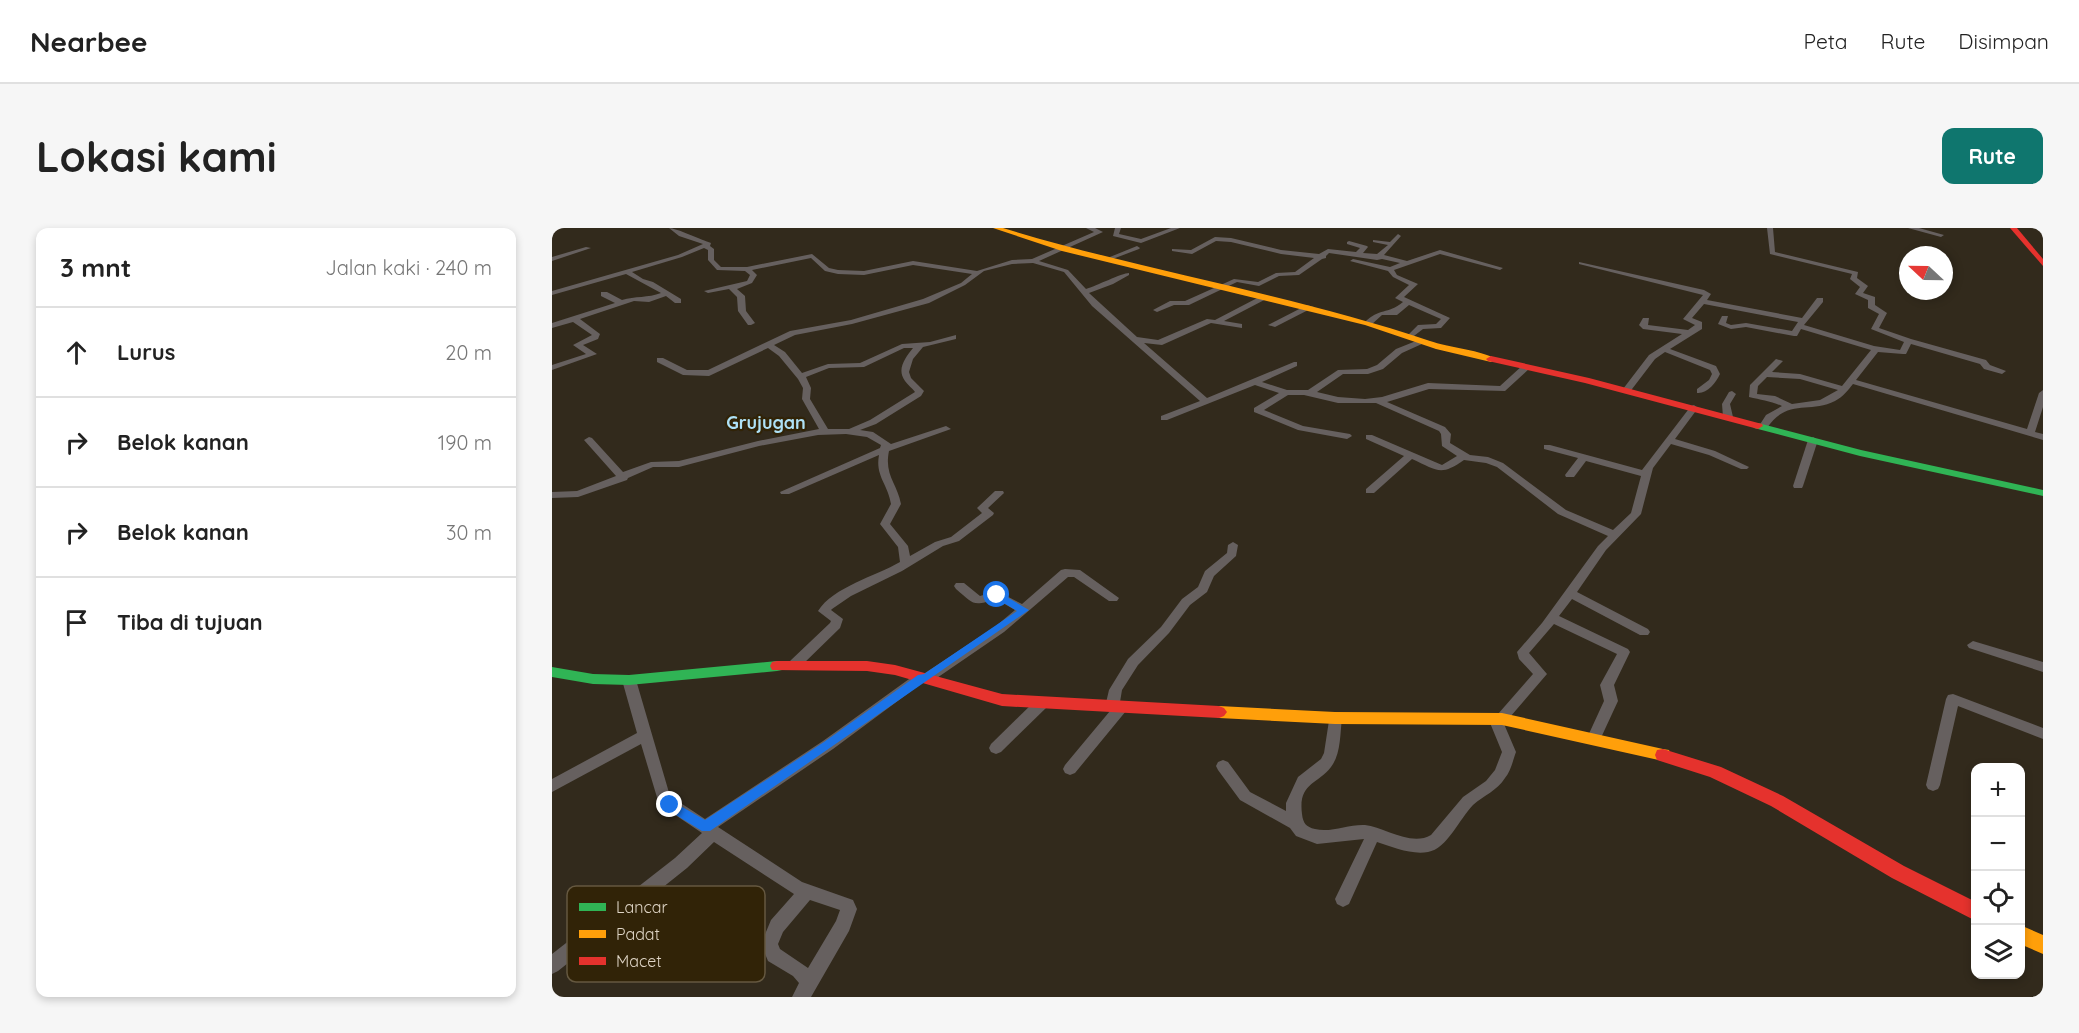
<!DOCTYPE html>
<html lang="id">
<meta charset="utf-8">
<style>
:root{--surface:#fff;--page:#f6f6f6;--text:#222;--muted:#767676;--line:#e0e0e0;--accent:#0f766e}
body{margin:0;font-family:Quicksand,sans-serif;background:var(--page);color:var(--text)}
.controls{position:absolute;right:18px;bottom:18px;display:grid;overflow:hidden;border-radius:12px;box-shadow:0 3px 9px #0003}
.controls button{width:54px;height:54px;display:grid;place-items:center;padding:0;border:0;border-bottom:2px solid var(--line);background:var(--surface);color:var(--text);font:30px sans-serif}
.compass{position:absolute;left:1347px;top:18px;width:54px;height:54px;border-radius:50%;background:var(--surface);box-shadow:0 3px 9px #0003;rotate:292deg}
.stop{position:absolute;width:18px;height:18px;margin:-14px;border:4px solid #1a73e8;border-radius:50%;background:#fff}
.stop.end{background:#1a73e8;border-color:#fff;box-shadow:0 2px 6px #0008}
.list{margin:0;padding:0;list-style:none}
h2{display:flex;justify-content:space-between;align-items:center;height:78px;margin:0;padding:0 24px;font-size:26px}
h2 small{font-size:20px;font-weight:400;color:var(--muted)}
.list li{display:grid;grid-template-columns:39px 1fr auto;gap:18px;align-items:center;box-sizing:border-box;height:90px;padding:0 24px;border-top:2px solid var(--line)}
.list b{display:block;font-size:22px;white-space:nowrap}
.list em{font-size:20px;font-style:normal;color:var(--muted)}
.icon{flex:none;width:33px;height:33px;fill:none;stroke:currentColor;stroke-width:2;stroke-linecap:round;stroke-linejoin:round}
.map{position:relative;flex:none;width:1491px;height:769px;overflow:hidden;border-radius:12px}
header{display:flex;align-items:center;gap:36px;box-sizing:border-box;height:84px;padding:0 30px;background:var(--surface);border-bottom:2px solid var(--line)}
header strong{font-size:28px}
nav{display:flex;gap:33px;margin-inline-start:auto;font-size:21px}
.intro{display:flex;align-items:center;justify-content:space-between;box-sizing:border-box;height:144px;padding:0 36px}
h1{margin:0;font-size:42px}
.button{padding:15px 27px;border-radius:12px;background:var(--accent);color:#fff;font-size:21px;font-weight:700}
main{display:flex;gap:36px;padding:0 36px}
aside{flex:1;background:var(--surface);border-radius:12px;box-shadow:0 3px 9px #0003}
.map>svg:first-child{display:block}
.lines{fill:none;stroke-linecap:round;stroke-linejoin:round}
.street{fill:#66605f;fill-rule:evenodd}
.fast{fill:#30b455;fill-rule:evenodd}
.slow{fill:#ff9f0a;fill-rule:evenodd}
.jam{fill:#e5322d;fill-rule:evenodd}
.route{fill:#1a73e8}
.labels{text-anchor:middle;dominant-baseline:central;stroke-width:4.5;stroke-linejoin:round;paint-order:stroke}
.far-quarter-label{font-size:18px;font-weight:bold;fill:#aee1f6;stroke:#312307}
.key{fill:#312307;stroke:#655840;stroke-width:1.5}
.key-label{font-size:16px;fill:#dfd5c6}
</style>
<header>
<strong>Nearbee</strong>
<nav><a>Peta</a><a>Rute</a><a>Disimpan</a></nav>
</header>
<div class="intro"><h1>Lokasi kami</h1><a class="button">Rute</a></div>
<main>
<aside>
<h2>3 mnt<small>Jalan kaki · 240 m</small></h2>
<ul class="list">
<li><svg class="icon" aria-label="ahead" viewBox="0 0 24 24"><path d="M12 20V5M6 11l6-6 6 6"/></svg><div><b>Lurus</b></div><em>20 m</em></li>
<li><svg class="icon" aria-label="right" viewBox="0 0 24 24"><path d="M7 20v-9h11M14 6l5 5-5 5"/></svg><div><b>Belok kanan</b></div><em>190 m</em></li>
<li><svg class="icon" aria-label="right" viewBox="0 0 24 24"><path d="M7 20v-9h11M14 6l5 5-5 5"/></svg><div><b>Belok kanan</b></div><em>30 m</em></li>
<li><svg class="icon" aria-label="arrive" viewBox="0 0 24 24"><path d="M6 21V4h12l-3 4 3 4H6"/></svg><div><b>Tiba di tujuan</b></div></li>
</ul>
</aside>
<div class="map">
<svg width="1491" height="769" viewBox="0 0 1491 769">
<rect width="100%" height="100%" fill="#322a1c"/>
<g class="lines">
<g class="street">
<path d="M117,0C124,0 150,12 159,15L158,18L162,21V32L169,39H195L260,26L277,40L286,42L312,43L361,33L425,43L460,32L480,31L542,4L534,0H543L551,4L487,33L516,42L534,61C544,58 570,45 577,45V47L561,56L537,65L585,109L606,112L655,91L663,92L711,67L718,69L672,93L690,96V100L659,95L610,117L592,115L655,170L742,134H745V138L710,154L735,162H756L786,142L815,141L825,137L844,121L869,111L873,113L872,115L850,125L831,141L816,146H791L765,164L786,169L813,171L830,169L876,155L948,158L971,137H977V141L953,163L877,161L835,174L893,199L899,206L898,215L918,227L936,229L951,235L1014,282L1061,302L1079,285L1089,248L1034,233L1022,249H1014L1013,247L1026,230L992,221V217H998L1090,242L1139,178L1142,177L1146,180L1123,211L1163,223L1197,239L1195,241H1189L1157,227L1119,216L1101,240L1089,286L1054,322L1025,364L1096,401L1098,404L1096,407H1088L1020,371L1007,388L1076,421L1078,424L1062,457L1066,473L1047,514L1042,515L1037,514L1035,510L1052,473L1048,457L1065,426L1002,396L977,425L995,446L952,496L964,524C961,532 959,543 953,550C945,563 932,567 921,577C908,590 895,621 876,624C859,627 841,619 825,614L797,676L791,679L785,676L783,671L812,611L765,616L744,608L738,600L688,572L666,542L664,538L666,534L671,532L676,534L698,564L734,583V575L746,549L769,531L772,525L778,486L783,485L788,486L790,490C788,506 789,526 779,539C765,557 746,555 750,586C751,595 754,599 763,601C779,605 797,596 813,597C832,599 859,619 879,607L911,569L934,553L943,542L950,524L936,490L938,486H946L981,446L967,431L965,424L990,395L1046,318L1056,308L1006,286L945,239L934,235L912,232C888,249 885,242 860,231L822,265H814V261L852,228L814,211V207H820L890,237L905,228L890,218L889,206L887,203L824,175H786L752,167H736L712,182L751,198L798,206L800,208L795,211L746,202L702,184V180L727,165L703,157L615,192H609V188L648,173L540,78L512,44L481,35L460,36L432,43L413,57L377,75L300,96L243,107L222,117L233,124L250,145L276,136L308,135L350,116L378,114L404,107V111L371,119L361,131L357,144L359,150L372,163L369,168L324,196L308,202L321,204L339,216L391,199L394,198L399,201L337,223C332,247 345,255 349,276L338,296L356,318L358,328L383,314L399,309L430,285L425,280L443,263H451L452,265L436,280L442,285L441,287L407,313L391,318L350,343L299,368L280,381L279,382L291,391L288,400L248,439H238L237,436L238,433L278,395L279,393L266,383C281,359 324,348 348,334L346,319L328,296L339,276C336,256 323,248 327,227L237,266H229L228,264L328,220L329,217L315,209L294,206L266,207L207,218L127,239H101L76,250L75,252L26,269L0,270V264L25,263L64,248L32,212L37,209L40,210L71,244L99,234L127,233L206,213L267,201L250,171L251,160L246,151L227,128L216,120L157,148L131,147L105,134V130H111L135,142H156L238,103L299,92L371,71L409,55L420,46L361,37L312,47L286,46L273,43L259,30L200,42L205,47L200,55L185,61L193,68L194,83L203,95L199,97H196L186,83L185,69L177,61L156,65L152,63L195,53L198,47L193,43L165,42L156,32V22L152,20L130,29L80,44L91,51L101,54L129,71V75H123L114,68L97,74L82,73L28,91L48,106L46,111L31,117L45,126L0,142V137L34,126L21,117L40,107L21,94L0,100V95L63,75L49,68V64H55L70,72C83,68 96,70 109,65L74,46L0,67V63L126,27L151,16L127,8ZM352,120H361C354,129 344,141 353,153C356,157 361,161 363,164L318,192L297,201H276L258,171L259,160L254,149L277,140L312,139Z"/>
<path d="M563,0H569L567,6L589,11L619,0H628L589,15L561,8Z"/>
<path d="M1215,0H1221L1223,24L1306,44L1305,50L1316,58L1311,65L1323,69V77L1335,85L1327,100L1359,111L1434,132L1438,137L1454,143L1450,146L1432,141L1428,136L1359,116L1354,126H1351L1326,124L1304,152L1475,201L1487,165L1491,162V179L1483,204L1491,206V212L1301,156C1296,162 1291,169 1283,173C1257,186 1235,170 1215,200H1209L1207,198L1214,187L1230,178C1219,173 1209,172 1197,169L1198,157L1224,131L1231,133L1220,144L1248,146L1290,158L1319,122L1249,101L1245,108H1242L1194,99L1179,101L1166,96L1170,88H1176L1174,95L1179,97L1194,95L1240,103L1246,94L1152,76L1140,90L1150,94V101L1118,121L1164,138L1168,146C1164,155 1155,166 1145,165V161L1157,152L1160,146L1158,142L1113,124L1103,131L1077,165H1071V161L1097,127L1130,106L1091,101L1087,97L1091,90H1097L1096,97L1136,102L1143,97L1131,91L1151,67L1027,36V34L1152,62L1159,66L1155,72L1250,90L1265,70H1271V74L1252,97L1322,118L1348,122L1352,114L1319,101L1327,86L1316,80V72L1303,66L1308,59L1298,51L1300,46L1218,26ZM1215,149L1248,151L1286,162L1268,172L1240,176L1223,168L1205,166L1206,158Z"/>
<path d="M1356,0H1367L1392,7L1389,9Z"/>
<path d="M846,6L849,8L832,27L855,33L888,22L951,40L948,42L888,26L842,42L845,47L866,56L852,69L898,90L889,100L871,101L858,111L854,109L866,97L884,96L889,91L857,77L845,87H830L819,97L812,95C828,79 835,87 851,74L843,70L857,57L841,49L836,43L798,33L801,31L838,39L848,35L830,31L825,32L777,25L774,28V30L770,31L747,47L727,48L707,58L685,54L637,77H622L605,84L601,82L618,73H633L682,51L706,54L724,45L743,44L762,30L729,26L679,14L664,13L640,26L620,23V21L639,22L663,9L679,10L729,22L767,26L776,21L804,24L808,20L795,16V14L797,13L815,18L816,19L811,25L825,26L836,17L821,14V12L838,14Z"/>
<path d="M585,18L588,20L587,21L558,32L553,31Z"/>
<path d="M34,19L39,20L0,33V29Z"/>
<path d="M755,77L762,79L723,99L716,97Z"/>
<path d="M1180,163L1184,166L1178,176L1181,189L1176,192L1171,189L1170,176L1177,164Z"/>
<path d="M1261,209L1266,212L1251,258L1250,260H1242L1241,258L1256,212Z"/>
<path d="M681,314L686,317L684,328L662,348L655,364L638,377L617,405L586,437L570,462L568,474L574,475L576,479L574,483L523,545L518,547L513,545L511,541L513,537L558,483L553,479L557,462L576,431L609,399L630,371L646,359L653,343L675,325L676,317Z"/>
<path d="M513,341L528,342L567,370L565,373H557L522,349H516L452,404L379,454L370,455L281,521L166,599L250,654L301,672L305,681L297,703L259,769H240L247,755L241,748L216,733L209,716L219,692L242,666L162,614L135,640L6,743L0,746V726L123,630L150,605L107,576L89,516L0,564V551L85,505L70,452L72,449H82L84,452L118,568L153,591L271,513L364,446L373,445L444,398L463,382L444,371C420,379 422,376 404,361L402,358L404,355H412L428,368L445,363L470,376L509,342ZM258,672L288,682L284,693L256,740L228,721L226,716L231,704Z"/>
<path d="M1421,413L1491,434V444L1417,420L1415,417Z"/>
<path d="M1401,466L1491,500V511L1406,478L1388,557L1386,561L1381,563L1376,561L1374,557L1394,471L1396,467Z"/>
<path d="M490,470L495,471L497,475L495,479L449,524L444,526L439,524L437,520L439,516L485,471Z"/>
</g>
<g class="fast">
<path d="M1206,195L1309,222L1491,262V268L1308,228L1202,200L1201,198Z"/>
<path d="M225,433L230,434L232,438L230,442L225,443L77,457L41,456L0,449V439L41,446L77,447Z"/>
</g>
<g class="slow">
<path d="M441,0H451C592,43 739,66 878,113C895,119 932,123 944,131L939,134L884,121L813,97L510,23Z"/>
<path d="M667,478L783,484L950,485L1111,521L1117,522L1119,527L1117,532L1111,533L950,497L783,496L667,490L662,488L659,484L662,480Z"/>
<path d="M1468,697L1491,707V726L1468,716Z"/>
</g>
<g class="jam">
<path d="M1458,0H1465L1491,31V38Z"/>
<path d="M939,128L1037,150L1210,196L1211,198L1206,201L1033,155L936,133L934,131Z"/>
<path d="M225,433H315L343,437L450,466L667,478L672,480L675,484L672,488L667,490L450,478L343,447L315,443L220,442L218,438L220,434Z"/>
<path d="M1111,521L1169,539L1231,568L1352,638L1424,674V693L1340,650L1219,578L1158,549L1105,532L1103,527L1105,522Z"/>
</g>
</g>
<path class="route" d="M442,365H448L477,382L158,603H150L114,581V573L118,572L153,592L272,514L366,447L372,446L465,383L442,369Z"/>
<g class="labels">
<g class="far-quarter-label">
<text x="214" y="194">Grujugan</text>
</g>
</g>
<rect x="15" y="658" width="198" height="96" rx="9" class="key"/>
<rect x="27" y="675" width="27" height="8" fill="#30b455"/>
<rect x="27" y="702" width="27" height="8" fill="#ff9f0a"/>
<rect x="27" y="729" width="27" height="8" fill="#e5322d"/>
<g class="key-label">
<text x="64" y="685">Lancar</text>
<text x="64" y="712">Padat</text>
<text x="64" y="739">Macet</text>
</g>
</svg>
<div class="controls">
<button>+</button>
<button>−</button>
<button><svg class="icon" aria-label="locate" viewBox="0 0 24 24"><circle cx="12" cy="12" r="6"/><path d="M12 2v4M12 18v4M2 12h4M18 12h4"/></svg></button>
<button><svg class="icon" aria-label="layers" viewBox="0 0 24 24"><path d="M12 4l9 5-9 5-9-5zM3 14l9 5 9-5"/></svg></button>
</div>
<svg class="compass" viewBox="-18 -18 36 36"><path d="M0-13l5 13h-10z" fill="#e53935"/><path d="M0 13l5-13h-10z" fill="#767676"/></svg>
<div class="stop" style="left:445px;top:367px"></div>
<div class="stop end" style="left:118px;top:577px"></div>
</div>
</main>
